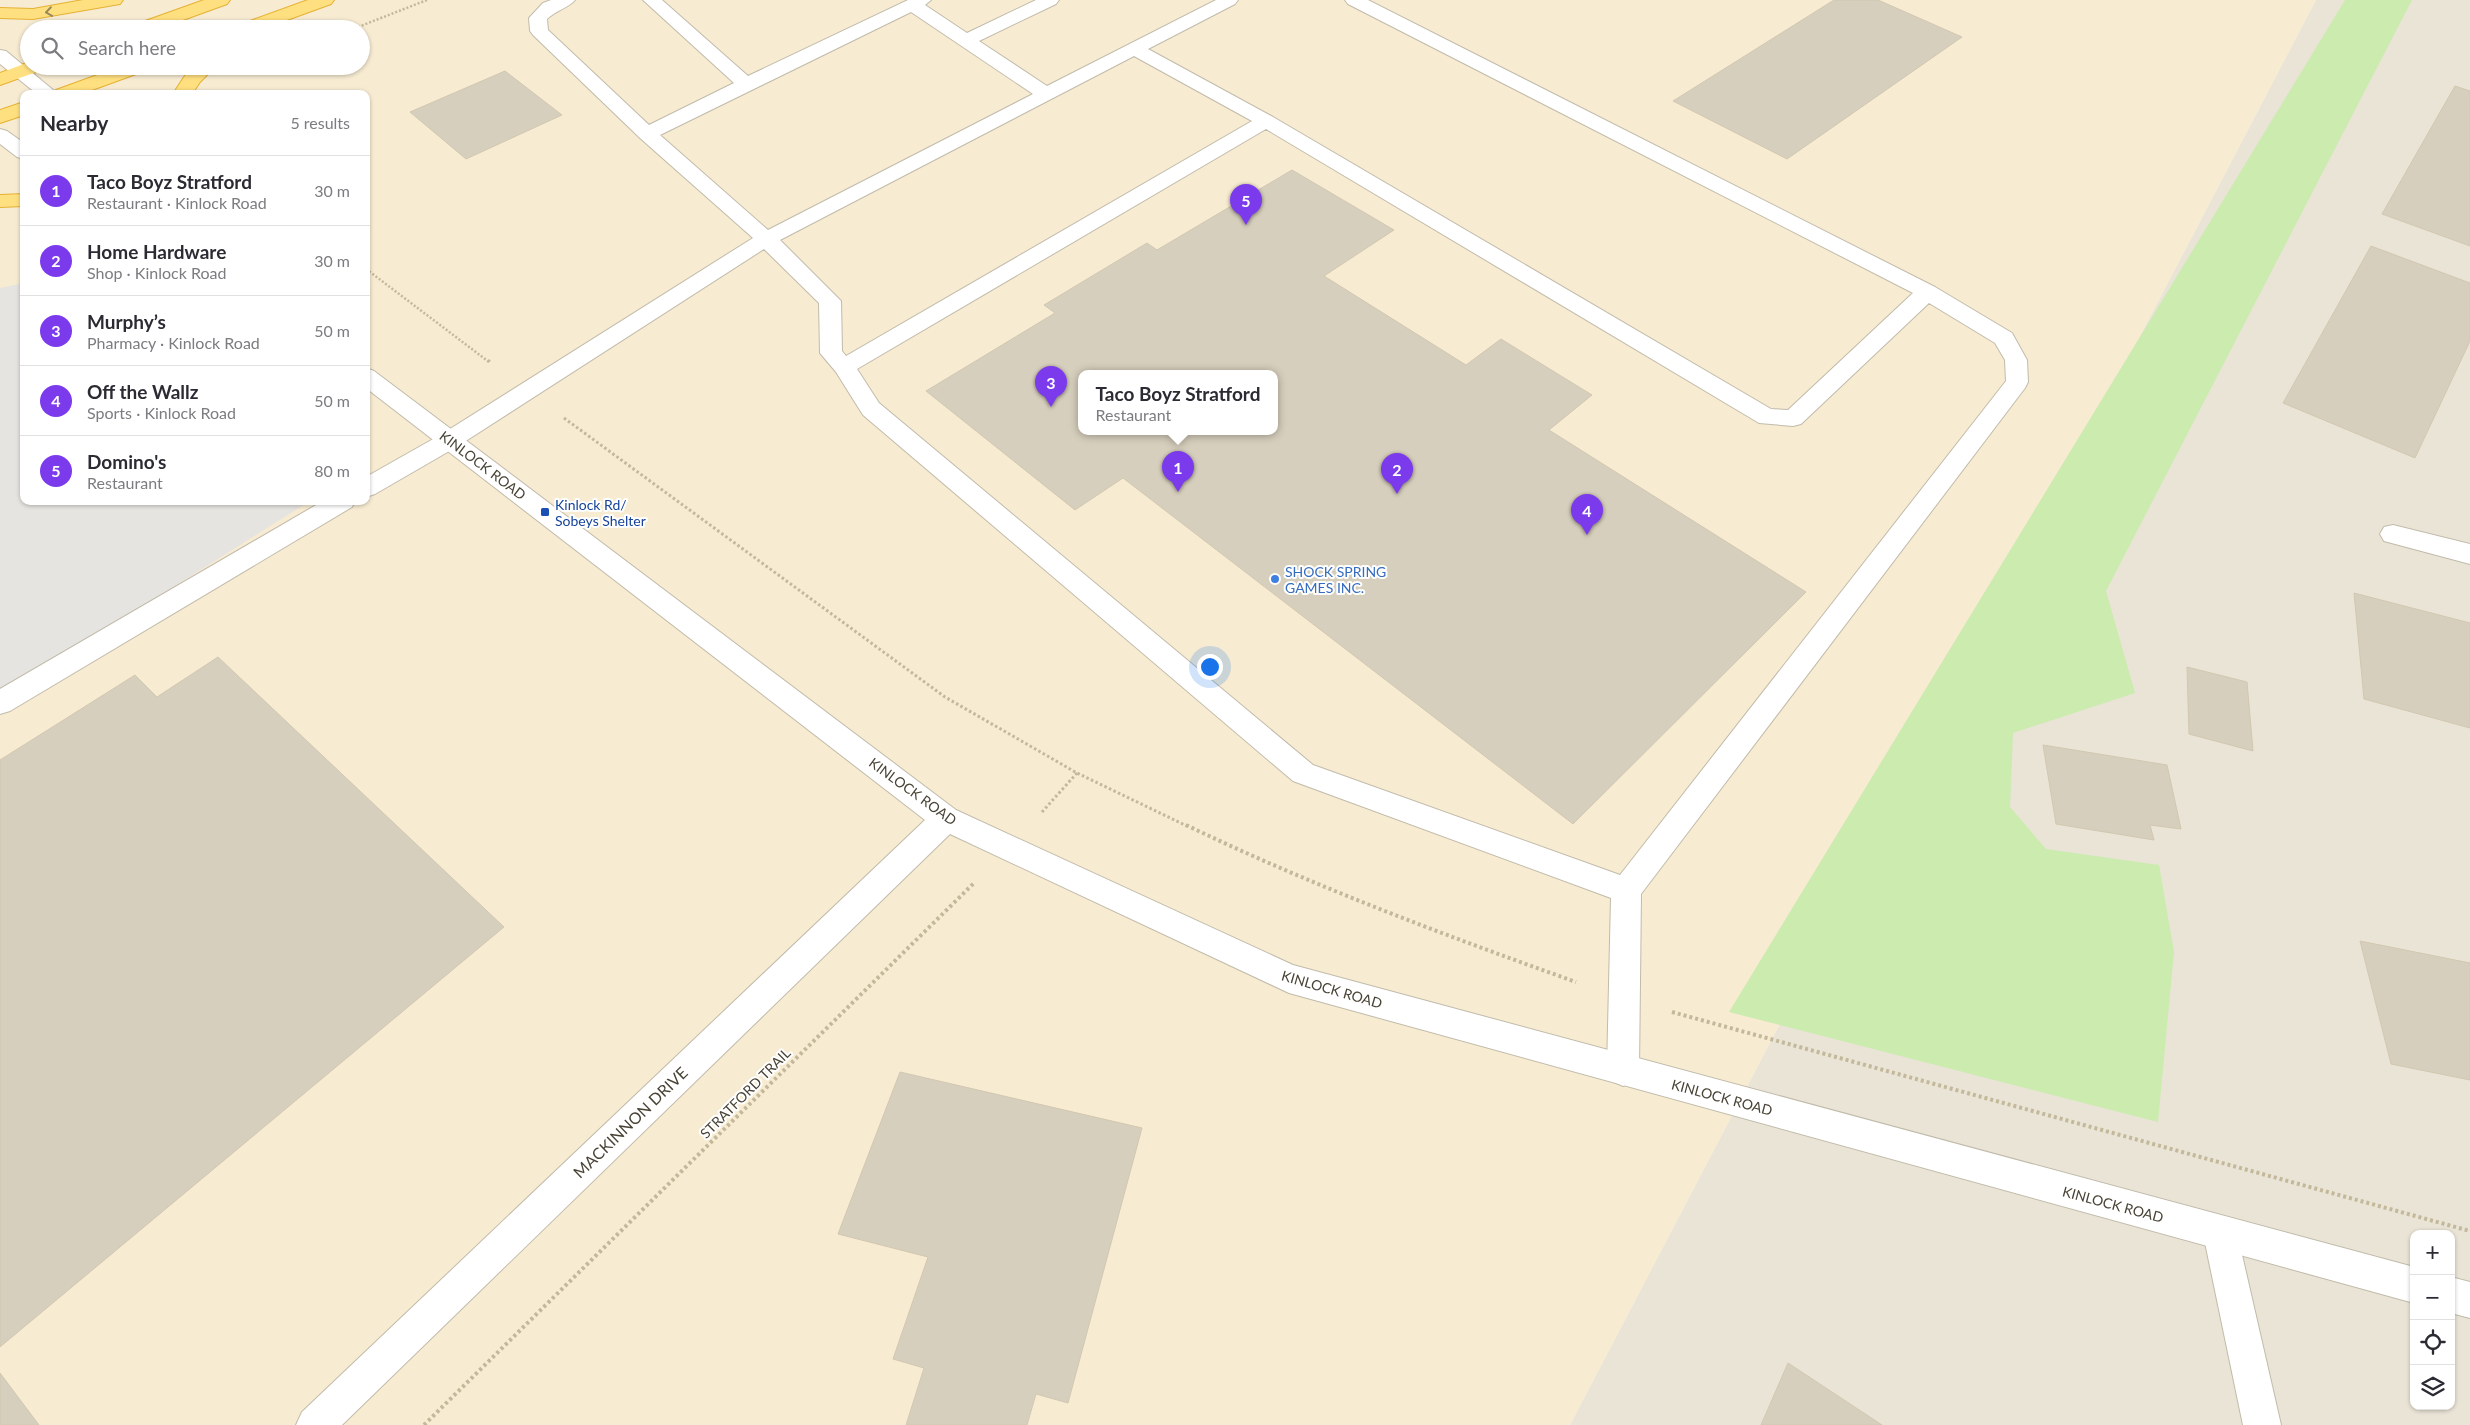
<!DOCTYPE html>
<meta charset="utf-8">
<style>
:root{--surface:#fff;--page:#f7f7f7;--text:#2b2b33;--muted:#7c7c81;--line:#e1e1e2;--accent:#7c3aed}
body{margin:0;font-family:Lato,sans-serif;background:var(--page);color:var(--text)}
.controls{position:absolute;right:15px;bottom:15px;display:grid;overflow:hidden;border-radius:10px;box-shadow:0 1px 4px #0004}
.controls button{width:45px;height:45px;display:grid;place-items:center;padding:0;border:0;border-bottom:1px solid var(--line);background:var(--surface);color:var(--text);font:25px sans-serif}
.you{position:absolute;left:1209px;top:666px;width:18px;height:18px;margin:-12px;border:4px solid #fff;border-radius:50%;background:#1a73e8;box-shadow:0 0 0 8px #1a73e833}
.badge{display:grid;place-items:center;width:32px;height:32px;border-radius:50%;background:var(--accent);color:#fff;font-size:16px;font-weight:700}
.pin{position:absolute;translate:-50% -41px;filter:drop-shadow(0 1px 2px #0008)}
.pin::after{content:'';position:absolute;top:26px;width:18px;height:15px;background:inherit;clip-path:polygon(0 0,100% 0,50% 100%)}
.popup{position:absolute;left:1078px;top:370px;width:200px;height:65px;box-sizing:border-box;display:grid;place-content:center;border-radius:10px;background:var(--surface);filter:drop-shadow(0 1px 4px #0005);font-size:16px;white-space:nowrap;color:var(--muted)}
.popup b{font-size:19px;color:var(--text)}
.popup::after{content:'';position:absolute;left:50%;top:100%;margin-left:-10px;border:10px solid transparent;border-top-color:var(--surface)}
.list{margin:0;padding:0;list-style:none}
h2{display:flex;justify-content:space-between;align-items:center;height:65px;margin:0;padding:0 20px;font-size:21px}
h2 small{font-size:16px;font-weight:400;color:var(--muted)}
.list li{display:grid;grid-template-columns:32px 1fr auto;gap:15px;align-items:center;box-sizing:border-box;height:70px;padding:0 20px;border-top:1px solid var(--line)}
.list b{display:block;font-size:19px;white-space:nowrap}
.list p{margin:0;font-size:16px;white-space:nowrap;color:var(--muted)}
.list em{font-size:16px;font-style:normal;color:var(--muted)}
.icon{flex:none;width:28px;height:28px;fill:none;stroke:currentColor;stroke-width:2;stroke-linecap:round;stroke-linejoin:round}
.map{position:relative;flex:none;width:2470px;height:1425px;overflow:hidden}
.search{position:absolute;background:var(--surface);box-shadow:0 1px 4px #0004;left:20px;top:20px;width:350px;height:55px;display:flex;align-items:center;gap:12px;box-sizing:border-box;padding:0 18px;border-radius:28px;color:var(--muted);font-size:19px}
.panel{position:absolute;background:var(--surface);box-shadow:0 1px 4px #0004;left:20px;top:90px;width:350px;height:415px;border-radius:10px}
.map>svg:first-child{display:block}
.residential{fill:#e9e4d6;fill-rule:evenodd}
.commercial{fill:#f7ebd2;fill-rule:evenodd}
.green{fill:#cbebaf}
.parking{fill:#e6e4e0}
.building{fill:#d7cfbd;stroke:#d2c7b0;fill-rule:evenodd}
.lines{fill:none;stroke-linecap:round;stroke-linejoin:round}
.service-casing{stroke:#c1bbaa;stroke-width:2}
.minor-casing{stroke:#c1bbaa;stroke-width:2}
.tertiary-casing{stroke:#c1bbaa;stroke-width:2}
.trunk-casing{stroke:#e5b132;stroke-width:2}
.path-far2{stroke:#c3b89a;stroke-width:2.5;stroke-dasharray:2 2;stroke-linecap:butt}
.path-far1{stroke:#c3b89a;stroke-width:3;stroke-dasharray:2.5 2.5;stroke-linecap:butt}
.path{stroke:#c3b89a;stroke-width:4;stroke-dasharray:3 3;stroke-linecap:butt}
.service{fill:#fff;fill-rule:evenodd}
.minor{fill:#fff;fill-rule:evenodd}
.tertiary{fill:#fff;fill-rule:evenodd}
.trunk{fill:#ffe080;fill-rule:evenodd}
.oneway{stroke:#9b8a57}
.transit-dot{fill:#1a4fb4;stroke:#fff;stroke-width:2}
.shop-dot{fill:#3f7fe0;stroke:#fff;stroke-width:2}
.labels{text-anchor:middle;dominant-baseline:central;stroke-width:4;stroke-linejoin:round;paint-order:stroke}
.street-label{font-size:14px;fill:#494336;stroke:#fff}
.transit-label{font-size:14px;fill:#164399;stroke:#fff;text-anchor:start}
.shop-label{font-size:14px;fill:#366cbe;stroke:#fff;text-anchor:start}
.near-street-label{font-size:16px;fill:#494336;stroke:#fff}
</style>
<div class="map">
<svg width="2470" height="1425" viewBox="0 0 2470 1425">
<rect width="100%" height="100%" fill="#f5f2e8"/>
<path class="residential" d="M2316,0H2470V1425H1570ZM2414,1234H2451V1406H2414Z"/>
<path class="commercial" d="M0,0H2316L1570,1425H0ZM29,29H361V66H29ZM24,94H366V501H24ZM1082,373H1274V431H1082Z"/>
<path class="green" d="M2345,0H2412L2106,591L2135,693L2013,733L2010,807L2046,849L2159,865L2174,952L2158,1122L1729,1012Z"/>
<path class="parking" d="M24,283V501H310L0,696V288Z"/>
<g class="building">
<path d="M1834,0H1878L1962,37L1787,159L1673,101Z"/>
<path d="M505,71L562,115L466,159L410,112Z"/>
<path d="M2455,86L2470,91V246L2382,214Z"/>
<path d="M1292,170L1394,230L1324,276L1466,365L1501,339L1592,395L1549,430L1806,592L1573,824L1123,478L1075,510L926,391L1055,313L1044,305L1147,243L1157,250ZM1082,373H1274V431H1082Z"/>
<path d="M2371,246L2470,283V341L2415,458L2283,403Z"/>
<path d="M2354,593L2470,623V728L2364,699Z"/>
<path d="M218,657L504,927L0,1347V760L135,675L157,697Z"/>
<path d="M2187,667L2247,682L2253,751L2189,734Z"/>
<path d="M2043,745L2167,765L2181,829L2150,825L2154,840L2056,824Z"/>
<path d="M2360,941L2470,963V1080L2391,1064Z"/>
<path d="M900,1072L1142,1128L1068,1403L1036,1394L1027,1425H906L924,1368L893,1359L928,1257L838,1234Z"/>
<path d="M1788,1363L1882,1425H1761Z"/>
<path d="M0,1373L39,1425H0Z"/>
</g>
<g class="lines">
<g class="service-casing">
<g id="service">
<path d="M551,0H575C570,7 555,11 547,19L548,30L649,125L734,83L643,0H662L748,76L908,0H931L925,5L967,33L1036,0H1059L1056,4L979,41L1047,86L1216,0H1238L1235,4L1148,49L1273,117L1771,409L1788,410L1913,293L1348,4L1345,0H1368L1935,287L2012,333L2027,360L2028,382L2025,388L1641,894L1639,1070L1634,1081L1623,1086L1612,1081L1607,1070L1611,898L1293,781L863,415L836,372L820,353L819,303L764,249L458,446L375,494L366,497V477L442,434L753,238L640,138L533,35L530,31L529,18L543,3ZM911,12L1033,94L768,230L660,135ZM1134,56L1252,121L846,356L842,351L841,301L780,240ZM1266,129L1759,423L1793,426L1801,424L1929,303L1995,343L2005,360L2006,381L1620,875L1313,765L879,403L857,369Z"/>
<path d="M323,501H355L352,507L10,711L0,714V689Z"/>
</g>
</g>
<g class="minor-casing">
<g id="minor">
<path d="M2393,525L2470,544V564L2384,541L2380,534L2384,527Z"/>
<path d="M2220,1216L2232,1221L2237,1233L2281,1425H2243L2203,1233L2208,1221Z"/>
</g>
</g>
<g class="tertiary-casing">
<g id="tertiary">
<path d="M0,50L6,51L58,94H37L0,64Z"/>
<path d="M0,129L7,131L24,143V159L17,157L0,144Z"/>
<path d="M366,368L374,371L956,810L1293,965L2414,1267V1303L1289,993L950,834L342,1425H296L302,1412L925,820L366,388Z"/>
<path d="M2451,1277L2470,1282V1318L2451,1313Z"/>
</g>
</g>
<g class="trunk-casing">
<g id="trunk">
<path d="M83,0H123L120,4L114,5L33,19L0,18V8L33,9Z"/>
<path d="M204,0H230L227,4L158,29H131L134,25Z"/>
<path d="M308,0H334L331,4L262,29H236L239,25Z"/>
<path d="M29,62V66H44L42,70L0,85V73Z"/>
<path d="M122,66H149L147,70L81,94H54L56,90Z"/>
<path d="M196,66H216L200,82L192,94H173L186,74Z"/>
<path d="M24,102V115L0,123V110Z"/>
<path d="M24,194V206L0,207V195Z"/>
</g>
</g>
<g class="path-far2">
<path d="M358,27L427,0"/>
<path d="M249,69L257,66"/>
<path d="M366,269L489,362"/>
</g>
<g class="path-far1">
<path d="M488,360L491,363"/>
<path d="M564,418L945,697L1077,773L1189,827"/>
<path d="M1042,812L1077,773"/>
</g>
<g class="path">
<path d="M1186,825C1313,886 1444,935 1576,982"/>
<path d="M1672,1012L2470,1231"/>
<path d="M424,1425L974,883"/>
</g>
<use href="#service" class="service"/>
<use href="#minor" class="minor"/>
<use href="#tertiary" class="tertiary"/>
<use href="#trunk" class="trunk"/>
</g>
<defs><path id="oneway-chevron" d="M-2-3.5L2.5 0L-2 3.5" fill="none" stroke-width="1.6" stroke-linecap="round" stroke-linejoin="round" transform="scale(1.25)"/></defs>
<use class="oneway" href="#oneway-chevron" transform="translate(49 12) rotate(172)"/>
<rect class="transit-dot" x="540" y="507" width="10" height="10" rx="2.5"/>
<circle class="shop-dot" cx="1275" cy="579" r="5"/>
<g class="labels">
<g class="street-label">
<text transform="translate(483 465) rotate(37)">KINLOCK ROAD</text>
<text transform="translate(913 791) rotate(36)">KINLOCK ROAD</text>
<text transform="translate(1332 989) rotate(16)">KINLOCK ROAD</text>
<text transform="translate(745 1093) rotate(-45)">STRATFORD TRAIL</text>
<text transform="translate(1722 1097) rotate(15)">KINLOCK ROAD</text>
<text transform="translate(2113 1204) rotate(15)">KINLOCK ROAD</text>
</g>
<g class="transit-label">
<text x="555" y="504">Kinlock Rd/<tspan x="555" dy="16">Sobeys Shelter</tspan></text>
</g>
<g class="shop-label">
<text x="1285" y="571">SHOCK SPRING<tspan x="1285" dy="16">GAMES INC.</tspan></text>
</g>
<g class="near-street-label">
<text transform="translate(630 1122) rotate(-44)">MACKINNON DRIVE</text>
</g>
</g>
</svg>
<div class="controls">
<button>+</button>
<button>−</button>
<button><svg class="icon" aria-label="locate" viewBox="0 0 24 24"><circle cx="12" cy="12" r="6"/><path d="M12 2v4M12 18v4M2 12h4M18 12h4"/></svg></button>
<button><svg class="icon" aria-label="layers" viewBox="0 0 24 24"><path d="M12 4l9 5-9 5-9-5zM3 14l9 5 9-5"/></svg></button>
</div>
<div class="you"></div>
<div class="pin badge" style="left:1178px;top:492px">1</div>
<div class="popup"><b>Taco Boyz Stratford</b>Restaurant</div>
<div class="pin badge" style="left:1397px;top:494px">2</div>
<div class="pin badge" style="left:1051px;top:407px">3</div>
<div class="pin badge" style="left:1587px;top:535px">4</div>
<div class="pin badge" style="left:1246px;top:225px">5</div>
<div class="search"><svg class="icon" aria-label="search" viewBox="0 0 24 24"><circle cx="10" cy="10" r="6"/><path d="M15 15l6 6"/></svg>Search here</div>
<section class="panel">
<h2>Nearby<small>5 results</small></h2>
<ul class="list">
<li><span class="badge">1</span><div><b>Taco Boyz Stratford</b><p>Restaurant · Kinlock Road</p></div><em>30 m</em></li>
<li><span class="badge">2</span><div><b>Home Hardware</b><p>Shop · Kinlock Road</p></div><em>30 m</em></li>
<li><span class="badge">3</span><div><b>Murphy’s</b><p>Pharmacy · Kinlock Road</p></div><em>50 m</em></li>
<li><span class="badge">4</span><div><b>Off the Wallz</b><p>Sports · Kinlock Road</p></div><em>50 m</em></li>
<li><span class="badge">5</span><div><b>Domino's</b><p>Restaurant</p></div><em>80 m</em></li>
</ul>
</section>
</div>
